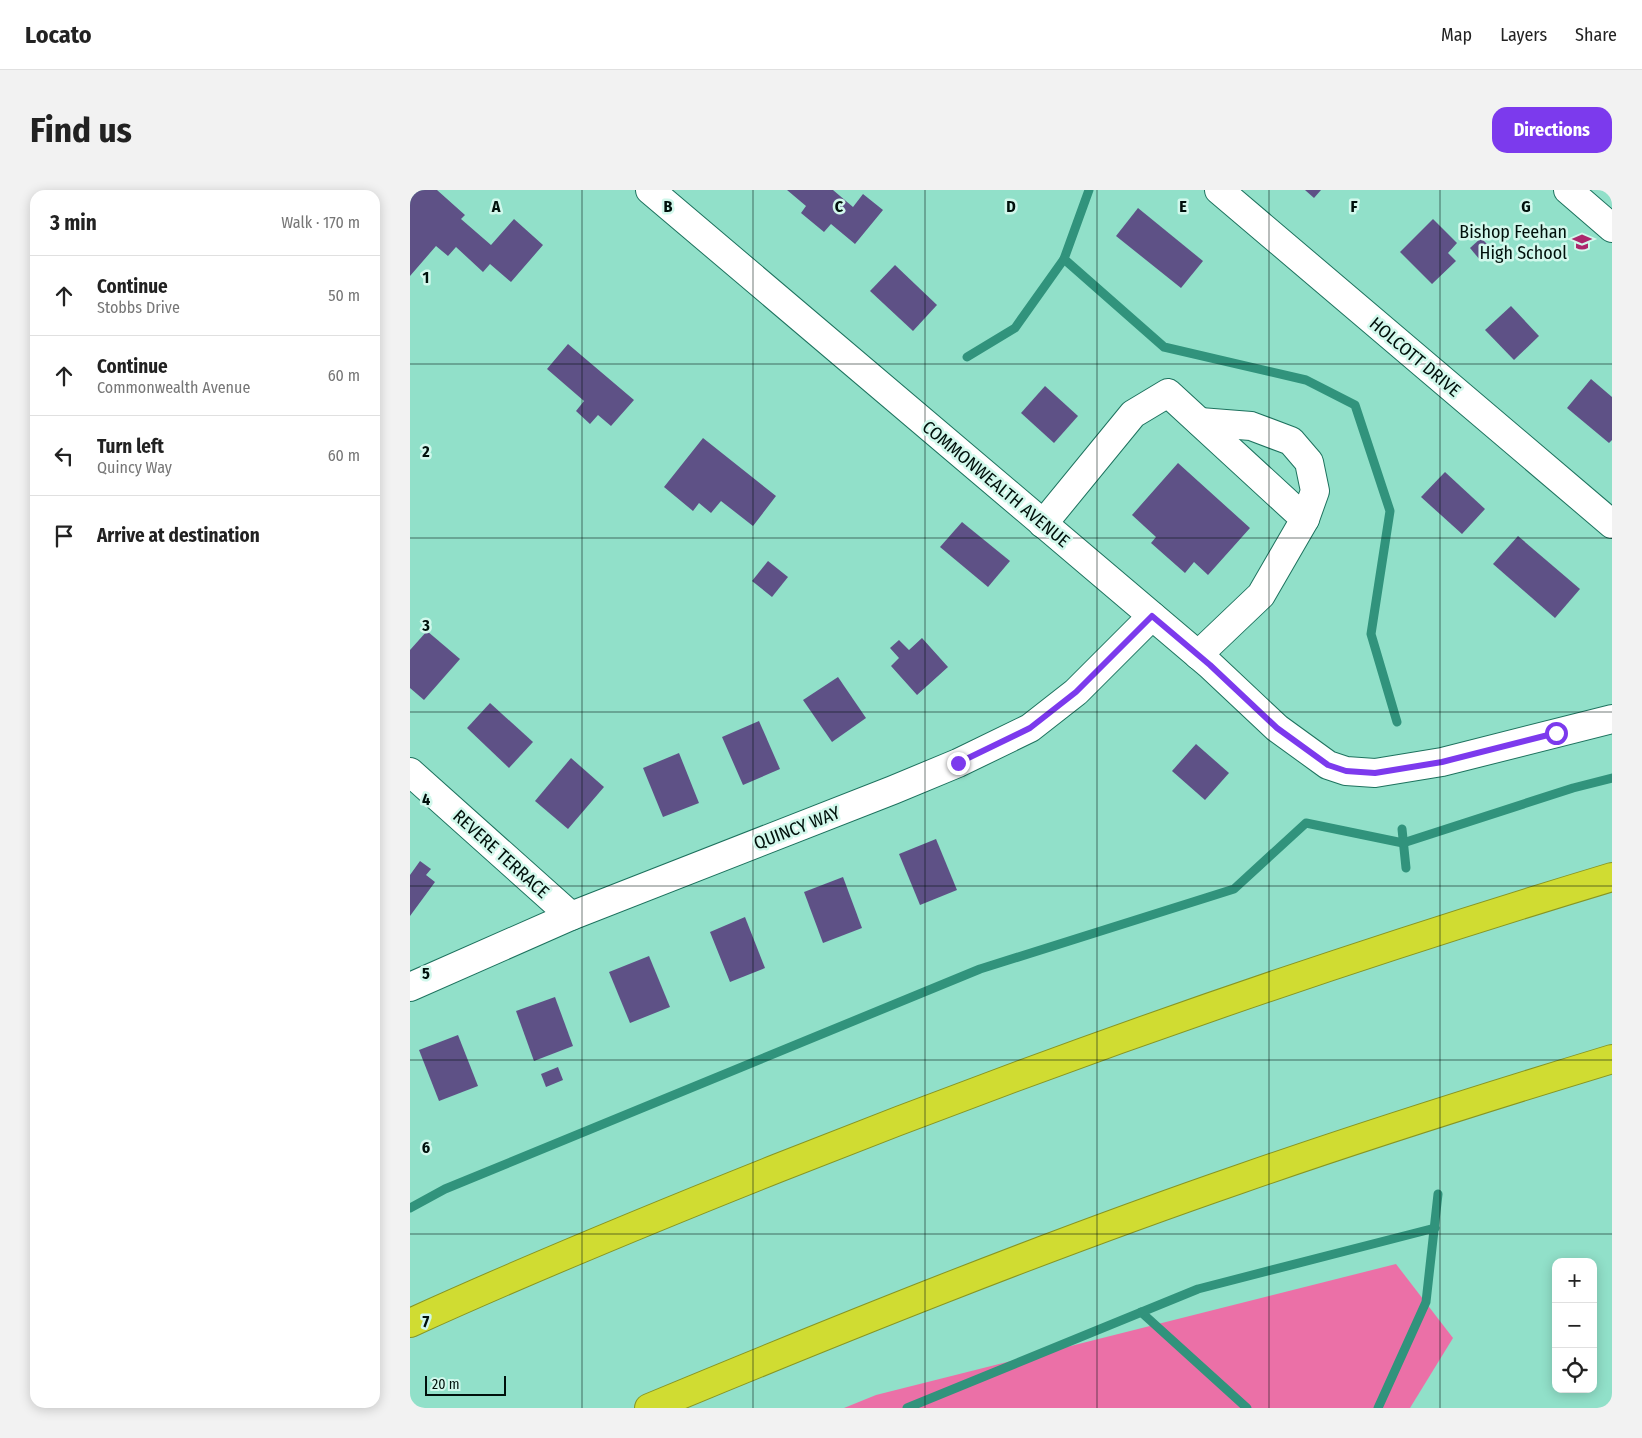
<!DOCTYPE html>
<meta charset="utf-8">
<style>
:root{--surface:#fff;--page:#f2f2f2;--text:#222;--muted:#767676;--line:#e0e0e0;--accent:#7c3aed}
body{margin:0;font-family:"Fira Sans Condensed",sans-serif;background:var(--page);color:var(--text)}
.controls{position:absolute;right:15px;bottom:15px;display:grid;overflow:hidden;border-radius:10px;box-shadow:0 2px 12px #0003}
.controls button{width:45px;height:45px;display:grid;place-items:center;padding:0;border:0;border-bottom:1px solid var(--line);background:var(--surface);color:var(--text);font:25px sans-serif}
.scale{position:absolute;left:15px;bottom:12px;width:81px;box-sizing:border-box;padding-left:5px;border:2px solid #00100b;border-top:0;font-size:14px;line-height:18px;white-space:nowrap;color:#00100b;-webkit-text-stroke:4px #d2f8ec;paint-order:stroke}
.stop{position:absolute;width:15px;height:15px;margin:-11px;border:4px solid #7c3aed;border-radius:50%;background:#fff}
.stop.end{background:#7c3aed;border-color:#fff;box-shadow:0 1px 5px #0008}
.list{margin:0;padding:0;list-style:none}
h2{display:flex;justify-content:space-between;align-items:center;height:65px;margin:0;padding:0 20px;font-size:21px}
h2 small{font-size:16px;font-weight:400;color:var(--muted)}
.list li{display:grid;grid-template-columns:32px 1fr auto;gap:15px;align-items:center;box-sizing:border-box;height:80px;padding:0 20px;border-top:1px solid var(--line)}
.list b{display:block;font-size:19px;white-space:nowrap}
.list p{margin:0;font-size:16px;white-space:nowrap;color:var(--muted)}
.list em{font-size:16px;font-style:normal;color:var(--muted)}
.icon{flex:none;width:28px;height:28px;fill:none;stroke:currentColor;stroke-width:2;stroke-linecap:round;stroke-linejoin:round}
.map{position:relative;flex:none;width:1202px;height:1218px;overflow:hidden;border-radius:15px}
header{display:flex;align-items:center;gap:30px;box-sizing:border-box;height:70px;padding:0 25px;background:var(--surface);border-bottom:1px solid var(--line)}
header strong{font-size:24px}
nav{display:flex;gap:28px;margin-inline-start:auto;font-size:18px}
.intro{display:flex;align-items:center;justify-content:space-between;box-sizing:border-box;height:120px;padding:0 30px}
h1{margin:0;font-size:35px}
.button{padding:12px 22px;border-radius:15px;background:var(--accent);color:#fff;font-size:18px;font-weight:700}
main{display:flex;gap:30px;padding:0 30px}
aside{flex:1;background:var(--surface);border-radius:15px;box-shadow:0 2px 12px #0003}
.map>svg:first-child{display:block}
.forest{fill:#eb70a7}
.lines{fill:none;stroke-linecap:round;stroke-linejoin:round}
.stream{stroke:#31937c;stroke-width:9}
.building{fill:#5e5186}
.minor-casing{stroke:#1d725e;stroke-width:30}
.highway-casing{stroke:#879524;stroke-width:30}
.minor{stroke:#fff;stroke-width:28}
.highway{stroke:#d0dc32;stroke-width:28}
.route{stroke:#7c3aed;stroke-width:6}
.grid{fill:none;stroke:#00100b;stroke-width:1;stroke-opacity:0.55}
.labels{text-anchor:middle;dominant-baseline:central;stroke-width:5;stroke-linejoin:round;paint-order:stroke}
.poi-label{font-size:18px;fill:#00100b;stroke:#d2f8ec;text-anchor:end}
.street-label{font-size:18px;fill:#00100b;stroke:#d2f8ec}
.grid-label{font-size:16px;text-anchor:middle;font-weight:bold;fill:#00100b;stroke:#d2f8ec;stroke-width:5;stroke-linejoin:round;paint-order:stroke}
</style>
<header>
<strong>Locato</strong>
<nav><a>Map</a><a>Layers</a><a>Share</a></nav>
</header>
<div class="intro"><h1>Find us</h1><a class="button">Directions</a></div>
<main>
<aside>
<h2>3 min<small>Walk · 170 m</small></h2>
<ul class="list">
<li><svg class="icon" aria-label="ahead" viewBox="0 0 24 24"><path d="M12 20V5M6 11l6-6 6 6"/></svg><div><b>Continue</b><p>Stobbs Drive</p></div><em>50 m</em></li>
<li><svg class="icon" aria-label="ahead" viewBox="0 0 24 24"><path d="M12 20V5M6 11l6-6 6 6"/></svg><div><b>Continue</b><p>Commonwealth Avenue</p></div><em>60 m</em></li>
<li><svg class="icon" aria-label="left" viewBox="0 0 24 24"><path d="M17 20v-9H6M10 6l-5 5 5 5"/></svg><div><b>Turn left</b><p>Quincy Way</p></div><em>60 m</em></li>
<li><svg class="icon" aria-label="arrive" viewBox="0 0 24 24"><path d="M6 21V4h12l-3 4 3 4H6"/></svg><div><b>Arrive at destination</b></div></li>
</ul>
</aside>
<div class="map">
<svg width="1202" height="1218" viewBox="0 0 1202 1218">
<rect width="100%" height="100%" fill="#91e0c9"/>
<path class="forest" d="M986,1074L1043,1148L1000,1218H434L466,1205Z"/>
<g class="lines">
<g class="stream">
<path d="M679,0L654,69L754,157L896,190L945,215L980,321L961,444L987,532"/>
<path d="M557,167L605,138L654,69"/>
<path d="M992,639L996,678"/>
<path d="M0,1018L35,999L570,779L824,699L896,633L993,653L1163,598L1202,588"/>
<path d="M731,1122L837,1218"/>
<path d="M497,1218L788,1099L1025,1038"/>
<path d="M968,1218L1016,1112L1028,1004"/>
</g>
</g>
<g class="building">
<path d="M1,0H27L55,25L51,29L81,55L104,29L133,55L101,92L80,74L73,82L46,57L38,66L26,56L0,86V2Z"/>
<path d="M377,0H423L443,17L453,4L473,20L445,54L421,34L414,42L391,23L396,16Z"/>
<path d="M895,0H911L904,8Z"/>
<path d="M728,18L793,71L771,98L706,46Z"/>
<path d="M1023,29L1047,53L1038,63L1046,71L1022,94L990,62Z"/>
<path d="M1071,48L1082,59L1070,70L1060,58Z"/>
<path d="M485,75L527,115L503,141L460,101Z"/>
<path d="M1101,116L1129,146L1104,170L1075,140Z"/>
<path d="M158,154L224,210L201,236L188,225L180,234L166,221L174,211L137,179Z"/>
<path d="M1181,189L1202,207V250L1199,253L1157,218Z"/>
<path d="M635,196L668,226L644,253L611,223Z"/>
<path d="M293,248L366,306L343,336L311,311L301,323L289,313L283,321L254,297Z"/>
<path d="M768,273L840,338L798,385L784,372L775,383L741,353L746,347L722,325Z"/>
<path d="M1035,282L1075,319L1052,344L1011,307Z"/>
<path d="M552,332L600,371L578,397L530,357Z"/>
<path d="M1108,346L1170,399L1145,428L1083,374Z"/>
<path d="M358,371L378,387L362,407L342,391Z"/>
<path d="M17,441L50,469L14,510L0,498V460Z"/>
<path d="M512,448L538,477L507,505L481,476L489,468L480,458L489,450L499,460Z"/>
<path d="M428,487L456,528L422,552L393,510Z"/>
<path d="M80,513L123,552L99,578L57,538Z"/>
<path d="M349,531L370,579L333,595L312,547Z"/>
<path d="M786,554L819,583L795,610L762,581Z"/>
<path d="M269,563L289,613L253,627L233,578Z"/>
<path d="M161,568L194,597L158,639L125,611Z"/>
<path d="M526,649L547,700L510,715L489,664Z"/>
<path d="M10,671L21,679L16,685L25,692L0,726V685Z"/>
<path d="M433,687L452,738L413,753L394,702Z"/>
<path d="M335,727L355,778L320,792L300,742Z"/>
<path d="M239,766L260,817L220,833L199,782Z"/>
<path d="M145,807L163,856L124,871L106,821Z"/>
<path d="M48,845L68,896L29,911L9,860Z"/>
<path d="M148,877L153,890L136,897L131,884Z"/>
</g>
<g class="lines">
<g class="minor-casing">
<g id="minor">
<path d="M240,0L800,475L867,538L918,575L936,581L965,583L1032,572L1202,529"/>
<path d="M809,0L1202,334"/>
<path d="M1158,0L1202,38"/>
<path d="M790,232L841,236L881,251L899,272L905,301L895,329"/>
<path d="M633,334L723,224L758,203L895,329L851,405L788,465"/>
<path d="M0,582L161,726"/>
<path d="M0,797L161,726L483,600L548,573L620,538L666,502L742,426"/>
</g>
</g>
<g class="highway-casing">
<g id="highway">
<path d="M0,1133C121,1078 245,1027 368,978C642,869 920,772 1202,687"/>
<path d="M239,1218C434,1137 630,1058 830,989C953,946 1077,907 1202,869"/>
</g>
</g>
<use href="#minor" class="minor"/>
<use href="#highway" class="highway"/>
</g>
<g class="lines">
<path class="route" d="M548,573L620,538L666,502L742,426L800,475L867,538L918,575L936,581L965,583L1032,572L1146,543"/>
</g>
<path class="grid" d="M172,0V1218M343,0V1218M515,0V1218M687,0V1218M859,0V1218M1030,0V1218M0,174H1202M0,348H1202M0,522H1202M0,696H1202M0,870H1202M0,1044H1202"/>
<defs>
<g id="school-bare" transform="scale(1.5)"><path d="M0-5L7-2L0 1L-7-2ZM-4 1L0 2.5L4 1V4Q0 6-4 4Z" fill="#ac266c" stroke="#d2f8ec" stroke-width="2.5" paint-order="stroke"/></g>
</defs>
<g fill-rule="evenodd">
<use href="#school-bare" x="1172" y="52"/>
</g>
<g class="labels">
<g class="poi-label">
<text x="1157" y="42">Bishop Feehan<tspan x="1157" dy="21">High School</tspan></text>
</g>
<g class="street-label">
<text transform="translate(1005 167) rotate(40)">HOLCOTT DRIVE</text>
<text transform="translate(586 294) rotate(40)">COMMONWEALTH AVENUE</text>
<text transform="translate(387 638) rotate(-21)">QUINCY WAY</text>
<text transform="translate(91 664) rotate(42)">REVERE TERRACE</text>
</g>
</g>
<g class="grid-label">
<text x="86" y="22">A</text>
<text x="258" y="22">B</text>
<text x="429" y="22">C</text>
<text x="601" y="22">D</text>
<text x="773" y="22">E</text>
<text x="944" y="22">F</text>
<text x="1116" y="22">G</text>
<text x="16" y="93">1</text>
<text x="16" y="267">2</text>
<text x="16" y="441">3</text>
<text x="16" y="615">4</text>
<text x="16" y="789">5</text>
<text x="16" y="963">6</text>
<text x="16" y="1137">7</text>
</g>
</svg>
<div class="controls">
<button>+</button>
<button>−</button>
<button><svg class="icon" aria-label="locate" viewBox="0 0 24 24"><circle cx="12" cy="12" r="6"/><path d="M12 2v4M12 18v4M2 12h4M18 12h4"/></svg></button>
</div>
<div class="scale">20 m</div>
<div class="stop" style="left:1146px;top:543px"></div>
<div class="stop end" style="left:548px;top:573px"></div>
</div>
</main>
